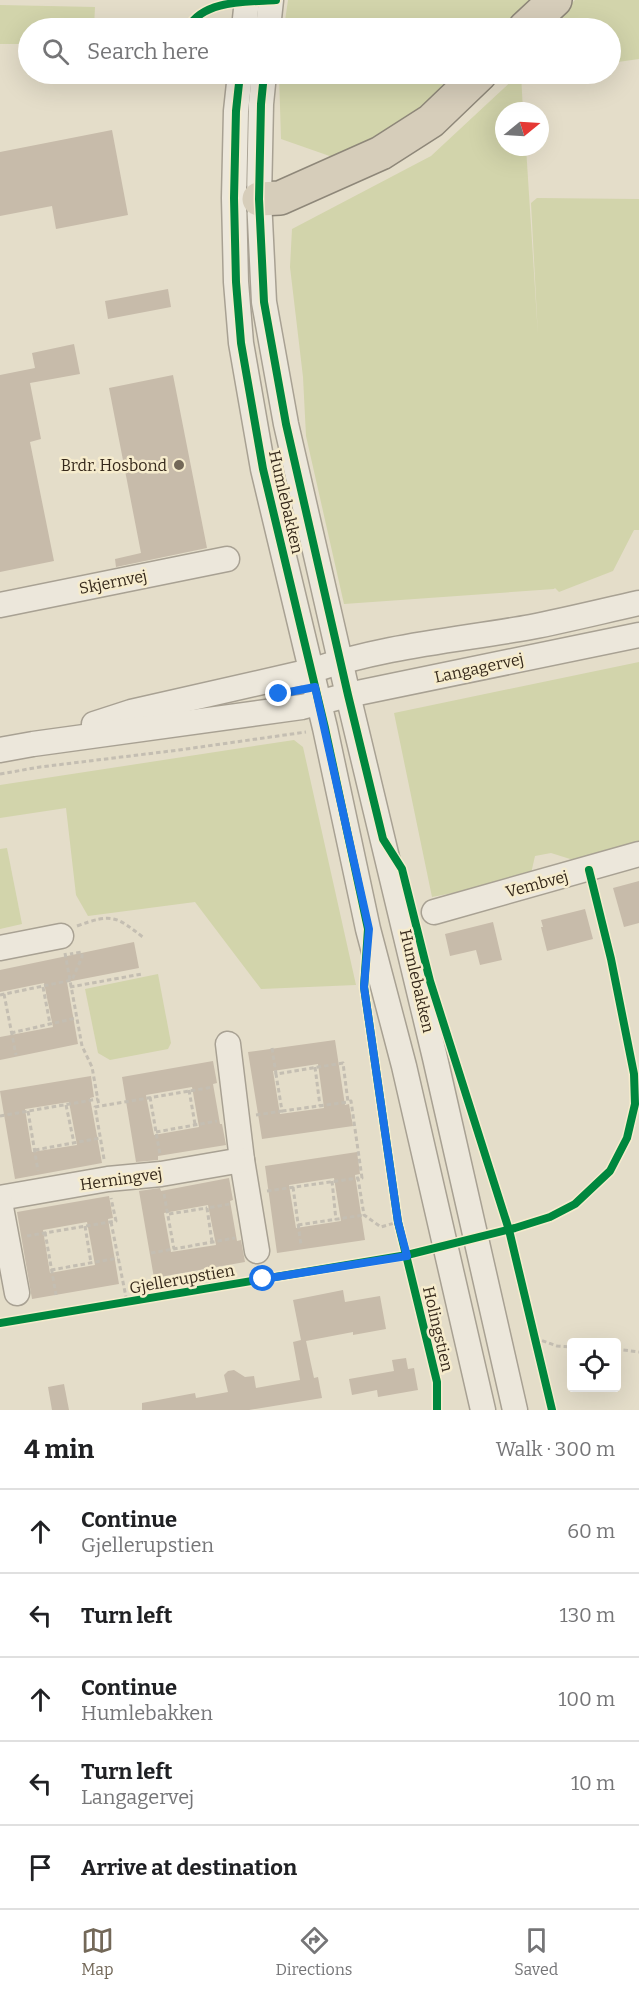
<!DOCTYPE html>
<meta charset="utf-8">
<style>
:root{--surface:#fff;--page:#f2f2f2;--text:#202124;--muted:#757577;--line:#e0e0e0;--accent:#736858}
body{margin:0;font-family:Bitter,serif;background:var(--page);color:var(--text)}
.controls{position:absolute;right:18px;bottom:18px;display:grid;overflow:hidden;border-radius:6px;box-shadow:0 6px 24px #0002}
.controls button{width:54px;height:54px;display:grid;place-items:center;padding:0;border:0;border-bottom:2px solid var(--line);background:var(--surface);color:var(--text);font:30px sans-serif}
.compass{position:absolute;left:495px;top:102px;width:54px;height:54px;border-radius:50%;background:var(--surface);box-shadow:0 6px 24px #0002;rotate:72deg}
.stop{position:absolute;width:18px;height:18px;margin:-14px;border:4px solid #1a73e8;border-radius:50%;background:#fff}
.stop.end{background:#1a73e8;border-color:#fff;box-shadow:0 2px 6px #0008}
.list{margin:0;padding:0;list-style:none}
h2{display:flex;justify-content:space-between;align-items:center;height:78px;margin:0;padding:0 24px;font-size:26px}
h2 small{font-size:20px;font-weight:400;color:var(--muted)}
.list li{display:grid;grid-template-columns:39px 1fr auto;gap:18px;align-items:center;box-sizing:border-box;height:84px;padding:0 24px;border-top:2px solid var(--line)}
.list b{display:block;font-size:22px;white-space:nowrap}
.list p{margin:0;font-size:20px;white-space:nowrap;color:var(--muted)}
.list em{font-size:20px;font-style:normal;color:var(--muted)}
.icon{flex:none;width:33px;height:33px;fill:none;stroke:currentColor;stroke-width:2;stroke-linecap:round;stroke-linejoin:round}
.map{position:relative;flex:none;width:639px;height:1410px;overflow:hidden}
.search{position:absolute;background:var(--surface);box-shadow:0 6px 24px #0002;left:18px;right:18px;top:18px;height:66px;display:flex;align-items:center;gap:15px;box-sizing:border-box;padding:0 21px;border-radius:33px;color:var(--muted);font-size:22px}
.sheet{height:498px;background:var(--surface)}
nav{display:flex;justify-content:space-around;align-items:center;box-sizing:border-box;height:84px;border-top:2px solid var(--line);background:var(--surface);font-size:16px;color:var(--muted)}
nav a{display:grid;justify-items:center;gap:3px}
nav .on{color:var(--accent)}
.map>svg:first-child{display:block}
.green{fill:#d2d4ab}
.building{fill:#c7bbaa;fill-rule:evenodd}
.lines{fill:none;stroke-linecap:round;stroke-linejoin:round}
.minor-casing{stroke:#a8a193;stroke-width:27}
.highway-casing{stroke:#8e8779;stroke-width:36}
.path{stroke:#c4beb2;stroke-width:3;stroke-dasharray:4.5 3;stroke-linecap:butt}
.minor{stroke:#ece7db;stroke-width:24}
.highway{stroke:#d6cdba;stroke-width:33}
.cycleway-casing{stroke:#f6eccd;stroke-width:11}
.cycleway{stroke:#00873e;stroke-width:8}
.route{stroke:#1a73e8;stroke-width:8}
.poi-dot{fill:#736858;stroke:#f6eccd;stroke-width:2}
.labels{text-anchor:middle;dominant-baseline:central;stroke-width:5;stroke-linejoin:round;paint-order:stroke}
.poi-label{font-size:16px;fill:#36291b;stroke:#f6eccd;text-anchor:end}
.street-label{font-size:16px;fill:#36291b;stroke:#f6eccd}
</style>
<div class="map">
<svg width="639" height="1410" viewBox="0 0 639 1410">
<rect width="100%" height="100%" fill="#e4ddc9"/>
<g class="green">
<path d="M288,0H538L509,28H284Z"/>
<path d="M575,0H639V59L611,63L610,28H546Z"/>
<path d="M0,5L95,7L94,28H28V44H0Z"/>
<path d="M279,74H464L442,96L341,160L281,139Z"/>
<path d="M519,74H521L523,111H504V147H526L538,336L531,203L537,198L639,199V530H634L613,571L559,592L555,588L554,589L344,604L306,436L303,377L290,267L292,229L431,156Z"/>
<path d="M639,662V844L583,863L551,853L535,856L530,878L432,897L394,713Z"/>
<path d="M294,740L303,747L356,985L261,989L195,902L88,916L76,895L66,808L0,818V785Z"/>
<path d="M7,848L22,924L0,929V849Z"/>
<path d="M158,974L171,1043L168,1049L110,1060L98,1053L85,989Z"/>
</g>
<g class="building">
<path d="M112,130L128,215L56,229L52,206L0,216V152Z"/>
<path d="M168,289L171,307L108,319L105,301Z"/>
<path d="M74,344L80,374L30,383L41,439L30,442L54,561L0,572V375L35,368L32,353Z"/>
<path d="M173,375L207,548L116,567L115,559L141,553L109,388Z"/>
<path d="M639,881V923L624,927L613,888Z"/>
<path d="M585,909L593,939L547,951L541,927H543L541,920Z"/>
<path d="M493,922L502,960L480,965L476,950L450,956L445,934Z"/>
<path d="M134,942L139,968L67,982L78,1044L0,1060V1037L53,1027L44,983L0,992V970Z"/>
<path d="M335,1040L345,1105L349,1104L353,1126L262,1139L248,1052ZM318,1064L324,1108L280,1114L273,1071Z"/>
<path d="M213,1061L217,1083L213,1084L220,1124H222L226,1145L158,1156V1160L136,1162L122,1077ZM192,1087L199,1127L154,1135L146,1095Z"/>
<path d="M91,1076L94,1097L90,1098L102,1163L15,1179L0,1091ZM69,1102L77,1145L32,1152L25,1109Z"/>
<path d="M357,1152L360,1174L355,1175L365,1240L277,1253L265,1166ZM334,1178L341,1221L296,1228L289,1185Z"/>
<path d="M229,1178L233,1200L230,1201L237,1241L241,1240L245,1262L154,1278L139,1191L160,1188L161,1191ZM208,1205L216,1245L171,1252L164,1213Z"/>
<path d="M109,1196L113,1218L108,1219L119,1284L32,1299L17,1212ZM87,1222L95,1265L50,1273L43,1230Z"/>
<path d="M343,1290L345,1302L380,1296L386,1329L353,1335V1332L306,1341L314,1378L318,1377L322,1398L249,1410H142V1403L195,1393L196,1398L228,1392L224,1375L228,1371L234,1370L245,1377L254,1376L256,1388L300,1380L293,1342L301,1340L293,1300Z"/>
<path d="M406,1358L408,1369L414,1368L418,1390L378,1397L377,1390L352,1395L349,1379L394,1371L392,1360Z"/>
<path d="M64,1384L69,1410H52L48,1387Z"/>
</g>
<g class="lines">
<g class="minor-casing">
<g id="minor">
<path d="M244,28L247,0"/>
<path d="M268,28L271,0"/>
<path d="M240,74L236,111L234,198L236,282L241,343L263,469L325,728L368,929L404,1066L483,1410"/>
<path d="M264,74L261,104L259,199L264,302L286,424L348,695L435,1058L515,1410"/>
<path d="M0,605L227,559"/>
<path d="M94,724L131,712L311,671C383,646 458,640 531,627C567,620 603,611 639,603"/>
<path d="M0,750L33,744L302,707L348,695L639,635"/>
<path d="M434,912L639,854"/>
<path d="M0,948L61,936"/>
<path d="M228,1044L242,1160L257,1251"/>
<path d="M0,1198L108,1179L161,1174L242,1160"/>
<path d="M0,1202L17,1293"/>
</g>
</g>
<g class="highway-casing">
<g id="highway">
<path d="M525,28L555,0"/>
<path d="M259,199L280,198L381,153L431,121L480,74"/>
</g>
</g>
<g class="path">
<path d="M0,774L40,767L179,750L306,732"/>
<path d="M77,926C112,913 116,916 144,938"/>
<path d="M65,953L82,1046L92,1067L99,1106"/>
<path d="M43,987L50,1024"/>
<path d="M70,987L142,974"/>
<path d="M4,994L16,1055"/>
<path d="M0,995L72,980L82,957V952L70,954"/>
<path d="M11,1033L76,1018"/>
<path d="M272,1048L276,1074"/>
<path d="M315,1067L320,1106"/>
<path d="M189,1090L195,1124"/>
<path d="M150,1097L160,1155"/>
<path d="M66,1105L74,1143"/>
<path d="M28,1111L38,1171"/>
<path d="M282,1111L348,1102"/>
<path d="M256,1115L282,1111L276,1074L343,1063L348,1102L351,1101L362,1178H358L364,1215L381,1227L398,1222"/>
<path d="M0,1116L98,1099"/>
<path d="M156,1132L217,1121"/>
<path d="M35,1150L100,1138"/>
<path d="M104,1159L95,1107L213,1087"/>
<path d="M332,1181L336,1220"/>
<path d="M293,1187L301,1245"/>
<path d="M267,1191L358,1178"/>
<path d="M164,1194L174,1249"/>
<path d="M169,1214L207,1208"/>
<path d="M111,1222L127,1302"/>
<path d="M298,1225L364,1215"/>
<path d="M85,1226L91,1263"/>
<path d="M45,1232L56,1295"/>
<path d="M27,1236L116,1221L111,1198"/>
<path d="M212,1242L207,1208L230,1204"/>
<path d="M151,1253L235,1238"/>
<path d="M51,1270L118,1258"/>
<path d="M535,1338L557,1346L572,1347"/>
<path d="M616,1349L639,1352"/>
</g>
<use href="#minor" class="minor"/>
<use href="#highway" class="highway"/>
<g class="cycleway-casing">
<g id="cycleway">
<path d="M188,28C203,0 246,2 276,0"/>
<path d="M240,74L236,111L234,198L236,282L241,343L263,469L325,728L368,929L364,987L398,1222L437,1382V1410"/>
<path d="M264,74L261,104L259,199L264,302L286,424L348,695L383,839L402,869L430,981L509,1230L552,1410"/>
<path d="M0,1323L407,1255L515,1228L550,1217L575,1204L610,1171L627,1138L635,1104L634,1074L611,959L589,870"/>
</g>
</g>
<use href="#cycleway" class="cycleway"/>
</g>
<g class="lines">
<path class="route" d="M263,1279L407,1256L398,1222L364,987L369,929L315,687L279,694"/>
</g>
<circle class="poi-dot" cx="179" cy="465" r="6"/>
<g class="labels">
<g class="poi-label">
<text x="167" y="465">Brdr. Hosbond</text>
</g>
<g class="street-label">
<text transform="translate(286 502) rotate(77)">Humlebakken</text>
<text transform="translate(113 582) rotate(-11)">Skjernvej</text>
<text transform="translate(479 668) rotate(-12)">Langagervej</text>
<text transform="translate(537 884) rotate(-15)">Vembvej</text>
<text transform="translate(417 981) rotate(77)">Humlebakken</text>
<text transform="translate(121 1179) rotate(-8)">Herningvej</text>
<text transform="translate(182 1279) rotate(-10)">Gjellerupstien</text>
<text transform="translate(438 1329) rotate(77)">Holingstien</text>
</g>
</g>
</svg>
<div class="controls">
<button><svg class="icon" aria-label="locate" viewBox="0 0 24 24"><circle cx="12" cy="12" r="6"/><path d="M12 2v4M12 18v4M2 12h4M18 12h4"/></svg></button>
</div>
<svg class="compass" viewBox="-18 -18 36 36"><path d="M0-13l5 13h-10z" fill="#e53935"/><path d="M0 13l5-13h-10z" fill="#757577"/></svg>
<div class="stop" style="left:263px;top:1279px"></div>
<div class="stop end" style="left:279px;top:694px"></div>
<div class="search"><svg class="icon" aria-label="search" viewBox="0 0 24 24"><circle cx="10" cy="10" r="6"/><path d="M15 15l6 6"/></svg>Search here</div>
</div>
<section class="sheet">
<h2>4 min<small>Walk · 300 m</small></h2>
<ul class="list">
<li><svg class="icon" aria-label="ahead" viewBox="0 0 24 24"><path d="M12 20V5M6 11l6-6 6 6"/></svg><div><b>Continue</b><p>Gjellerupstien</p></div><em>60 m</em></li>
<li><svg class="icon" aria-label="left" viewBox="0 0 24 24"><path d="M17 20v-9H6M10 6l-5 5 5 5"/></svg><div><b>Turn left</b></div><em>130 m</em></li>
<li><svg class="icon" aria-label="ahead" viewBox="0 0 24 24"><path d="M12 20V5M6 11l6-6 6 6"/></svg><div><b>Continue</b><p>Humlebakken</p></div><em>100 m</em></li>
<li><svg class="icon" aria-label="left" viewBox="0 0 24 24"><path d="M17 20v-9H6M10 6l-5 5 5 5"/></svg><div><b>Turn left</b><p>Langagervej</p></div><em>10 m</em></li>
<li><svg class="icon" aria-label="arrive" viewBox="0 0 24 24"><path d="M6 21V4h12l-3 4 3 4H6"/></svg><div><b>Arrive at destination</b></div></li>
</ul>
</section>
<nav>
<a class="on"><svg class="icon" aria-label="map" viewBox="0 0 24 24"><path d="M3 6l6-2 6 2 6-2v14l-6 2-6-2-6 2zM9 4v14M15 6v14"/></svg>Map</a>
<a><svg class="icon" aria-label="directions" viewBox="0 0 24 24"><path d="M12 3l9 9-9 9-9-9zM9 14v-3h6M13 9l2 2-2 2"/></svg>Directions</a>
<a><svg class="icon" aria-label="saved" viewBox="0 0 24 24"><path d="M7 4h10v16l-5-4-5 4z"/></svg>Saved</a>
</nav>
